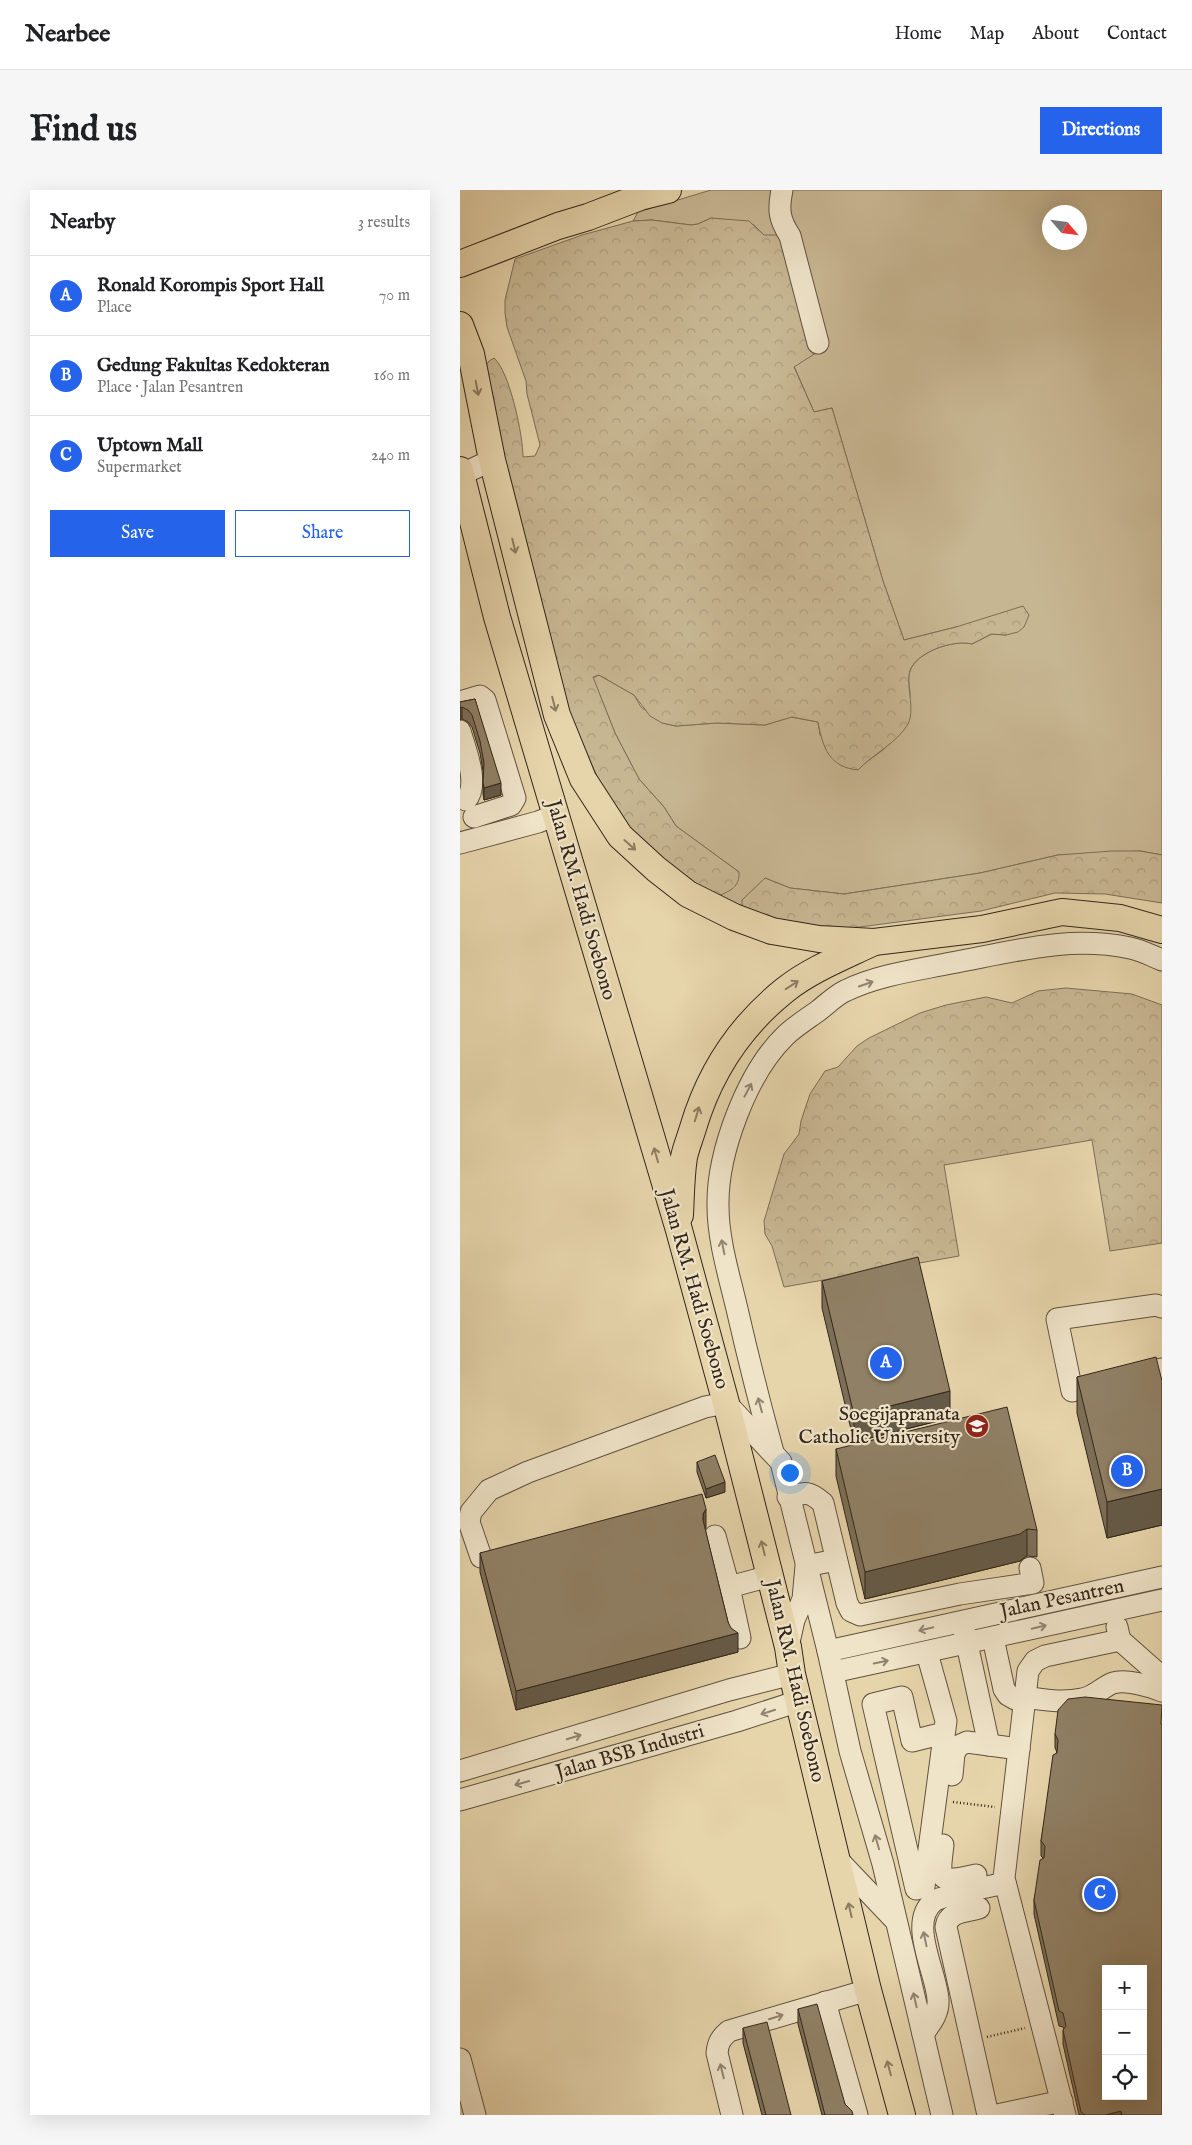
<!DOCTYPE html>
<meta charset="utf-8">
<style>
:root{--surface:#fff;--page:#f6f6f6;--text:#202124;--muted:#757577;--line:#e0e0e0;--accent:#2563eb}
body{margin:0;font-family:"IM FELL English",serif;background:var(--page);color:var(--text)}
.controls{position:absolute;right:15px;bottom:15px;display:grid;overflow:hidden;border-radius:0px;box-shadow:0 5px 20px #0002}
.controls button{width:45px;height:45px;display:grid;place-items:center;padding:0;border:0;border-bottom:1px solid var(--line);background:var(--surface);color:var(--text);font:25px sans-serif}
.compass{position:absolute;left:582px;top:15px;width:45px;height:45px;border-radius:50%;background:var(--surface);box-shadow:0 5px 20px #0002;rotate:118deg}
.you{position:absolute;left:329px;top:1282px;width:18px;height:18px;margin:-12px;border:4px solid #fff;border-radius:50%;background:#1a73e8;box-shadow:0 0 0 8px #1a73e833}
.badge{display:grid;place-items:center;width:32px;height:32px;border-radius:50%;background:var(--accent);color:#fff;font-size:16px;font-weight:700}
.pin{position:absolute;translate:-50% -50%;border:2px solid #fff;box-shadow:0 1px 5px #0006}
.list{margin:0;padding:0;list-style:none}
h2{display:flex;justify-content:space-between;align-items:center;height:65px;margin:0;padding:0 20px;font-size:21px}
h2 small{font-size:16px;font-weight:400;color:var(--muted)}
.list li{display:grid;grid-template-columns:32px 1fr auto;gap:15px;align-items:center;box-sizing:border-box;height:80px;padding:0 20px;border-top:1px solid var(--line)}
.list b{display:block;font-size:19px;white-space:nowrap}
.list p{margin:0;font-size:16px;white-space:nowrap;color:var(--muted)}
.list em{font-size:16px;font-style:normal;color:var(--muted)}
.actions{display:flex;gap:10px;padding:15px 20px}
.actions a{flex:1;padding:11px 0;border:1px solid var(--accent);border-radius:0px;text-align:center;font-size:18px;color:var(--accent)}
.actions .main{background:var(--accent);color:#fff}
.icon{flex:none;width:28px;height:28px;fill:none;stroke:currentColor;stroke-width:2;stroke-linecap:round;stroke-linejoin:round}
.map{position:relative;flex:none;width:702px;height:1925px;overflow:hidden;border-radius:0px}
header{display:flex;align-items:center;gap:30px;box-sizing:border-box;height:70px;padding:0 25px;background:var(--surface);border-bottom:1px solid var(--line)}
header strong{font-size:24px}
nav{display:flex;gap:28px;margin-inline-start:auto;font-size:18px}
.intro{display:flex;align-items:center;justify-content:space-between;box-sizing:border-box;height:120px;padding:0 30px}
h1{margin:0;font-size:35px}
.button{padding:12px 22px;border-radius:0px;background:var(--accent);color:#fff;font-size:18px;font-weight:700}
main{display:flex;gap:30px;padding:0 30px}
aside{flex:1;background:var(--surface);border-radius:0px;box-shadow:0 5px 20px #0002}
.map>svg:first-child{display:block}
.grass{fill:#c7b692;stroke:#7c6e56;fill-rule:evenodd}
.forest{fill:url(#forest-crowns);stroke:#7c6e56}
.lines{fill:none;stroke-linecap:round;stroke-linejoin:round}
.minor-casing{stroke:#5f523e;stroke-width:23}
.major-casing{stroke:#32261a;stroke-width:28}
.path{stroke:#32261a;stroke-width:2.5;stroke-dasharray:1 2.5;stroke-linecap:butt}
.minor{stroke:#efe3c8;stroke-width:21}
.major{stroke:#e6d4ab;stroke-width:26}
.wall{fill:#7c6e57;stroke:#32261a}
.shaded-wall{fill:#655a47;stroke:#32261a}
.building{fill:#908065;stroke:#32261a;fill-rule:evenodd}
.oneway{stroke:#8c7d62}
.oneway2{stroke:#908471}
.labels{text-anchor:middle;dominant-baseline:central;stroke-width:4.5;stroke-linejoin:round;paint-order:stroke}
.street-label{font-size:20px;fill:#32261a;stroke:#efe3c8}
.poi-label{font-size:20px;fill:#32261a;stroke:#efe3c8;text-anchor:end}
</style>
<header>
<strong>Nearbee</strong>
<nav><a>Home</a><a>Map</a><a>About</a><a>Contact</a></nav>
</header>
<div class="intro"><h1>Find us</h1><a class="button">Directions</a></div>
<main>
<aside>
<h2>Nearby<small>3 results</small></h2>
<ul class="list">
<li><span class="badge">A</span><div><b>Ronald Korompis Sport Hall</b><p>Place</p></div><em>70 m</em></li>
<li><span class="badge">B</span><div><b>Gedung Fakultas Kedokteran</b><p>Place · Jalan Pesantren</p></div><em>160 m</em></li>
<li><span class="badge">C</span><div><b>Uptown Mall</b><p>Supermarket</p></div><em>240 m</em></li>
</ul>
<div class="actions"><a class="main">Save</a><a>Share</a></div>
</aside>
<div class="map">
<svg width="702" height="1925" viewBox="0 0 702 1925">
<defs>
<pattern id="forest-crowns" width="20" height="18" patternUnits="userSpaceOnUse" patternTransform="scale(1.25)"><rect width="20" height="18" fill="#c7b692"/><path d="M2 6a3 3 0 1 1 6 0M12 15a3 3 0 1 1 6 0" fill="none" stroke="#ab9c7d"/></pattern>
</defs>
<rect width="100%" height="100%" fill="#e6d4ab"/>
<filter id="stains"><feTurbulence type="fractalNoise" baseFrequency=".004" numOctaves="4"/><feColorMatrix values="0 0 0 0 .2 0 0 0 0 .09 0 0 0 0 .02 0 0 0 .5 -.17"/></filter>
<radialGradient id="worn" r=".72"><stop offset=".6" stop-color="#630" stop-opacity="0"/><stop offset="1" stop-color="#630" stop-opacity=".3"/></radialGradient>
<path class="grass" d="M251,0H702V665L680,661L598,665L520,683L384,704L330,698L305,688L282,717L252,706L279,682L216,636L204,617L179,589L155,543L133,488L139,485L174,505L181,517L202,533L216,536L257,533L305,535L331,527L358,532L360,545L397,580C406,571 424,561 430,553C435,548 451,510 450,504C450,496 447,489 450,481C456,462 494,449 512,454L532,444L546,445L496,437L444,450L423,391L372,218L354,222L334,176L304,45L294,35L251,28L238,34L231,35L192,30L173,31L178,22ZM590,22H620V52H590Z"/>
<g class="forest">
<path d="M251,28L289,31L304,45H320L325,53L356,163L334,177L354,222L372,218L423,391L444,450L496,437L563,416L569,425L564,437L558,442L546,445L531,444L512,454C494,449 451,463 449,485C447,498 455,521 448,534C437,553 413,564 398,580C369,577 363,558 358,532L332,527L305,535L257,533L216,536L202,533L190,526L174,505L139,485L133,487L155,543L179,589L204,617L216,636L279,682C280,697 270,701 258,706L208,677L144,613L136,584L107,518L97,484L84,421L71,382L44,276L25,177L29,171L34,168C50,182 63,246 63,267L75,266L80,255L67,204L66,191L47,137L45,123V110L55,69L122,45L173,31L192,30L231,35L238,34Z"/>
<path d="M652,661H680L702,665V713L645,704L595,703L521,721L400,737L371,739L310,732L282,717V710L305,688L330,698L384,704L520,683L598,665Z"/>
<path d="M606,798L672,804L702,815V1053L650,1061L632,950L484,975L499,1066L324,1097L312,1056L305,1044L304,1031L324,964L339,944L341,931L350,904L365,881L378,877L397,856L409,848L460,823L486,815L526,807L552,813L578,801Z"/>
</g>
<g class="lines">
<g class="minor-casing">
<g id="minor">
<path d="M322,0C318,20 319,29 330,46L358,153"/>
<path d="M0,285L32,270"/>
<path d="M0,512L20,506L25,510L55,608L51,615L14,627"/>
<path d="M0,541C5,559 20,595 6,610"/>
<path d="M0,653L78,632L96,625"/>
<path d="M702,1117L696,1115L597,1129L612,1201L702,1179"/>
<path d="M313,1262C300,1215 288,1167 277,1119C269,1085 258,1050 258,1016C257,963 287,883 325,846C334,837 347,829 358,821C367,814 376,805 385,801C417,785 457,780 491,773C551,762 609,745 670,758C681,760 692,766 702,770"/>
<path d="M328,1307C346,1302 349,1301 363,1313L387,1413L391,1421L400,1425L500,1404L573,1393L570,1378"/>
<path d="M255,1346L269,1397L310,1386"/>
<path d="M21,1367L9,1332L11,1322L29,1300L68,1282L245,1217L266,1213L321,1272L368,1461L390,1561L423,1674L482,1925"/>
<path d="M269,1397L280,1448"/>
<path d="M657,1437L660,1450L702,1487"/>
<path d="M504,1440L529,1555"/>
<path d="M533,1448L544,1499L548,1505L555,1509"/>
<path d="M328,1457L334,1430L343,1409L346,1376L376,1370"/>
<path d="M368,1461L702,1387"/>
<path d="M467,1463L486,1531L464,1697L456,1699L413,1514L442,1507L452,1551L484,1543"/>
<path d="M373,1482L702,1410"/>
<path d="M565,1507C584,1510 603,1513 622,1509C635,1507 642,1497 653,1493C666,1489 690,1496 702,1501"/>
<path d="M0,1581L269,1500L332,1484"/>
<path d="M492,1585L494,1564L498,1556L507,1552L559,1559"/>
<path d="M0,1610L277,1531L339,1511"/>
<path d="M483,1655C478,1693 479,1693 516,1685"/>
<path d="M378,1670L436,1731"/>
<path d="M519,1718C506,1722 488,1721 486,1737L528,1925"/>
<path d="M365,1812L397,1925"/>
<path d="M463,1844C470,1834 479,1824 478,1810C477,1783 447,1732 474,1711C483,1705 532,1696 545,1693"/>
<path d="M0,1869L15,1925"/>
<path d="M272,1925L257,1863C258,1852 261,1848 269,1841L408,1800"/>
<path d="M537,1925L602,1911"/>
<path d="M605,1925L544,1688L568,1481L575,1471L585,1466L660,1450"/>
</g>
</g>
<g class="major-casing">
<g id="major">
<path d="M0,74L98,36L128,27L180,7L208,0"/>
<path d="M0,135L11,164L32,270L97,525L123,589L160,646L196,679L228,704L274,727L312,741L359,749L414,752L522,739L602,722L660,728L702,740"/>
<path d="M0,280L37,427L219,1040L266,1213L328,1457L332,1484L408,1800L442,1925"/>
<path d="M220,1025C221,1006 221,986 224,967C226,958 230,948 233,938C249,884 280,836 325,800C350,780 383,767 412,753"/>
</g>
</g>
<g class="path">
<path d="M493,1612L535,1617"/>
<path d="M527,1847L565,1838"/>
</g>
<use href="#minor" class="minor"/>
<use href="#major" class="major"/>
</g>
<g class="wall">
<path d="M15,509L41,605L24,610L23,604V581L20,563L12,537L8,532L2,529L0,512Z"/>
<path d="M362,1091L490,1228L394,1252L362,1118Z"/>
<path d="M617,1187L702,1191V1335L647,1348L617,1223Z"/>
<path d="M376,1259L577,1340V1367L567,1366L560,1371L405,1409L376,1286Z"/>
<path d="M237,1272L265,1302L246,1308L237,1282Z"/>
<path d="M246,1337L245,1339L268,1432L278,1462L56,1520L20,1382V1363Z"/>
<path d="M625,1507L702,1925H619L603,1854V1840L604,1839L603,1837L599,1836L574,1724V1710L583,1668L581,1666V1651L597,1562L595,1558V1544Z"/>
<path d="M338,1819L385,1914L393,1925H362L338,1834Z"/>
<path d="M283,1838L331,1925H302L283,1853Z"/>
</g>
<g class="shaded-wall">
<path d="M2,517V529L0,530V518Z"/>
<path d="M41,593V605L24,610V598Z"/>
<path d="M490,1201V1228L394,1252V1225Z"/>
<path d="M265,1292V1302L246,1308V1299Z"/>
<path d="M702,1299V1335L647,1348V1312Z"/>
<path d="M246,1319V1337L243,1343V1324Z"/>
<path d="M567,1339V1366L560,1371L405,1409V1382Z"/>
<path d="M278,1443V1462L56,1520V1501Z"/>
<path d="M661,1921V1925H645Z"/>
</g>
<g class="building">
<path d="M15,509L41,593L24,598L23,592L24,573L20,551L12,525L8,520L2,517L0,518V512Z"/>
<path d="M458,1067L490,1201L394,1225L362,1091Z"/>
<path d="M696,1167L702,1191V1299L647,1312L617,1187Z"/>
<path d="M547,1217L577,1340L567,1339L560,1344L405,1382L376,1259Z"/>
<path d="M255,1265L265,1292L246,1299L237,1272Z"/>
<path d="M242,1304L246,1319L243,1324V1330L268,1432L271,1438L278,1443L56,1501L20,1363Z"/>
<path d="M625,1507L702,1515L701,1534H702V1925H662L661,1921L645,1925H625L621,1922L603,1840L606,1836L603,1823L599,1821L574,1710L580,1670L584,1668L585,1656L581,1651L593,1565L597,1563L598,1550L595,1544L598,1520L608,1509ZM646,1779H683V1906H646Z"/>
<path d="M357,1814L385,1914L392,1921L393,1925H365L338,1819Z"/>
<path d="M307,1832L331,1925H306L283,1838Z"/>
</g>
<defs><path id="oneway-shaft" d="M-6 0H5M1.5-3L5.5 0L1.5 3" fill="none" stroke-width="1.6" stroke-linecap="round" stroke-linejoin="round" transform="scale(1.25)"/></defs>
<g class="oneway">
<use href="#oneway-shaft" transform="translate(17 198) rotate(79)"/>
<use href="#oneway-shaft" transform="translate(54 356) rotate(76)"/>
<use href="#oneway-shaft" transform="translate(94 514) rotate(76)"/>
<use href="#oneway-shaft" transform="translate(170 655) rotate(42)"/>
<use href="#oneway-shaft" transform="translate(332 795) rotate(-33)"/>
<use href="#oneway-shaft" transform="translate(237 924) rotate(-73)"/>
<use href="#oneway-shaft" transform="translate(196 965) rotate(-106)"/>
<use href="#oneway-shaft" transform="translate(303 1358) rotate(-104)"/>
<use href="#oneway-shaft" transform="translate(390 1720) rotate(-103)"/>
<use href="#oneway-shaft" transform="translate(429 1878) rotate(-105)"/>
</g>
<g class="oneway2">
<use href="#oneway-shaft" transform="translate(406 794) rotate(-19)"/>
<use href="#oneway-shaft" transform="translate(288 900) rotate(-62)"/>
<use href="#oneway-shaft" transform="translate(263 1057) rotate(-101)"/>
<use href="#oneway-shaft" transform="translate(300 1215) rotate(-105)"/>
<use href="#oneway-shaft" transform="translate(579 1437) rotate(-13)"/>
<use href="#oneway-shaft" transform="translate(466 1439) rotate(167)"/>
<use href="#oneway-shaft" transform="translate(421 1472) rotate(-12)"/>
<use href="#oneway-shaft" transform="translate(308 1522) rotate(162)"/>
<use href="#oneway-shaft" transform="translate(114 1547) rotate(-17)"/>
<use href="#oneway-shaft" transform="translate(62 1593) rotate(164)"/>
<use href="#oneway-shaft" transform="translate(417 1652) rotate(-106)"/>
<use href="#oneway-shaft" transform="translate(465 1749) rotate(-102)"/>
<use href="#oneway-shaft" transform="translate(455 1810) rotate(-103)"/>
<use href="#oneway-shaft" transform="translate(316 1827) rotate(-17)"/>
<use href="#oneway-shaft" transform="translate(262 1881) rotate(-104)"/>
</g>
<defs>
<g id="university-disc" transform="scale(1.25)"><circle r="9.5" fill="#8f2418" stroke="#efe3c8"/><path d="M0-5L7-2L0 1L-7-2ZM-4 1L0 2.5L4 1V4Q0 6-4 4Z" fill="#fff"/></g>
</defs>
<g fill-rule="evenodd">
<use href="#university-disc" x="517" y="1236"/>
</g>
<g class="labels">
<g class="street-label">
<text transform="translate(121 710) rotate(74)">Jalan RM. Hadi Soebono</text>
<text transform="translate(234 1099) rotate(74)">Jalan RM. Hadi Soebono</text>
<text transform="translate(602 1409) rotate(-12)">Jalan Pesantren</text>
<text transform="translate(335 1491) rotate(77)">Jalan RM. Hadi Soebono</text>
<text transform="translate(170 1562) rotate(-16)">Jalan BSB Industri</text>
</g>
<g class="poi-label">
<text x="500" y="1224">Soegijapranata<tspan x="500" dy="23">Catholic University</tspan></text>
</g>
</g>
<rect width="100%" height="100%" filter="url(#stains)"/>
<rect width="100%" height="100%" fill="url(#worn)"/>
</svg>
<div class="controls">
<button>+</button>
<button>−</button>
<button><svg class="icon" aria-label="locate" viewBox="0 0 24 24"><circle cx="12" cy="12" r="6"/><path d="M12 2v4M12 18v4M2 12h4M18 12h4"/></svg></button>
</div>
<svg class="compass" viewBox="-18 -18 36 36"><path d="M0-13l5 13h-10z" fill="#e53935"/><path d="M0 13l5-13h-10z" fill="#757577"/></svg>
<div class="you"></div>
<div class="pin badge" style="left:426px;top:1173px">A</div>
<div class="pin badge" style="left:667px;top:1281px">B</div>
<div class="pin badge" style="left:640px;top:1704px">C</div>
</div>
</main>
